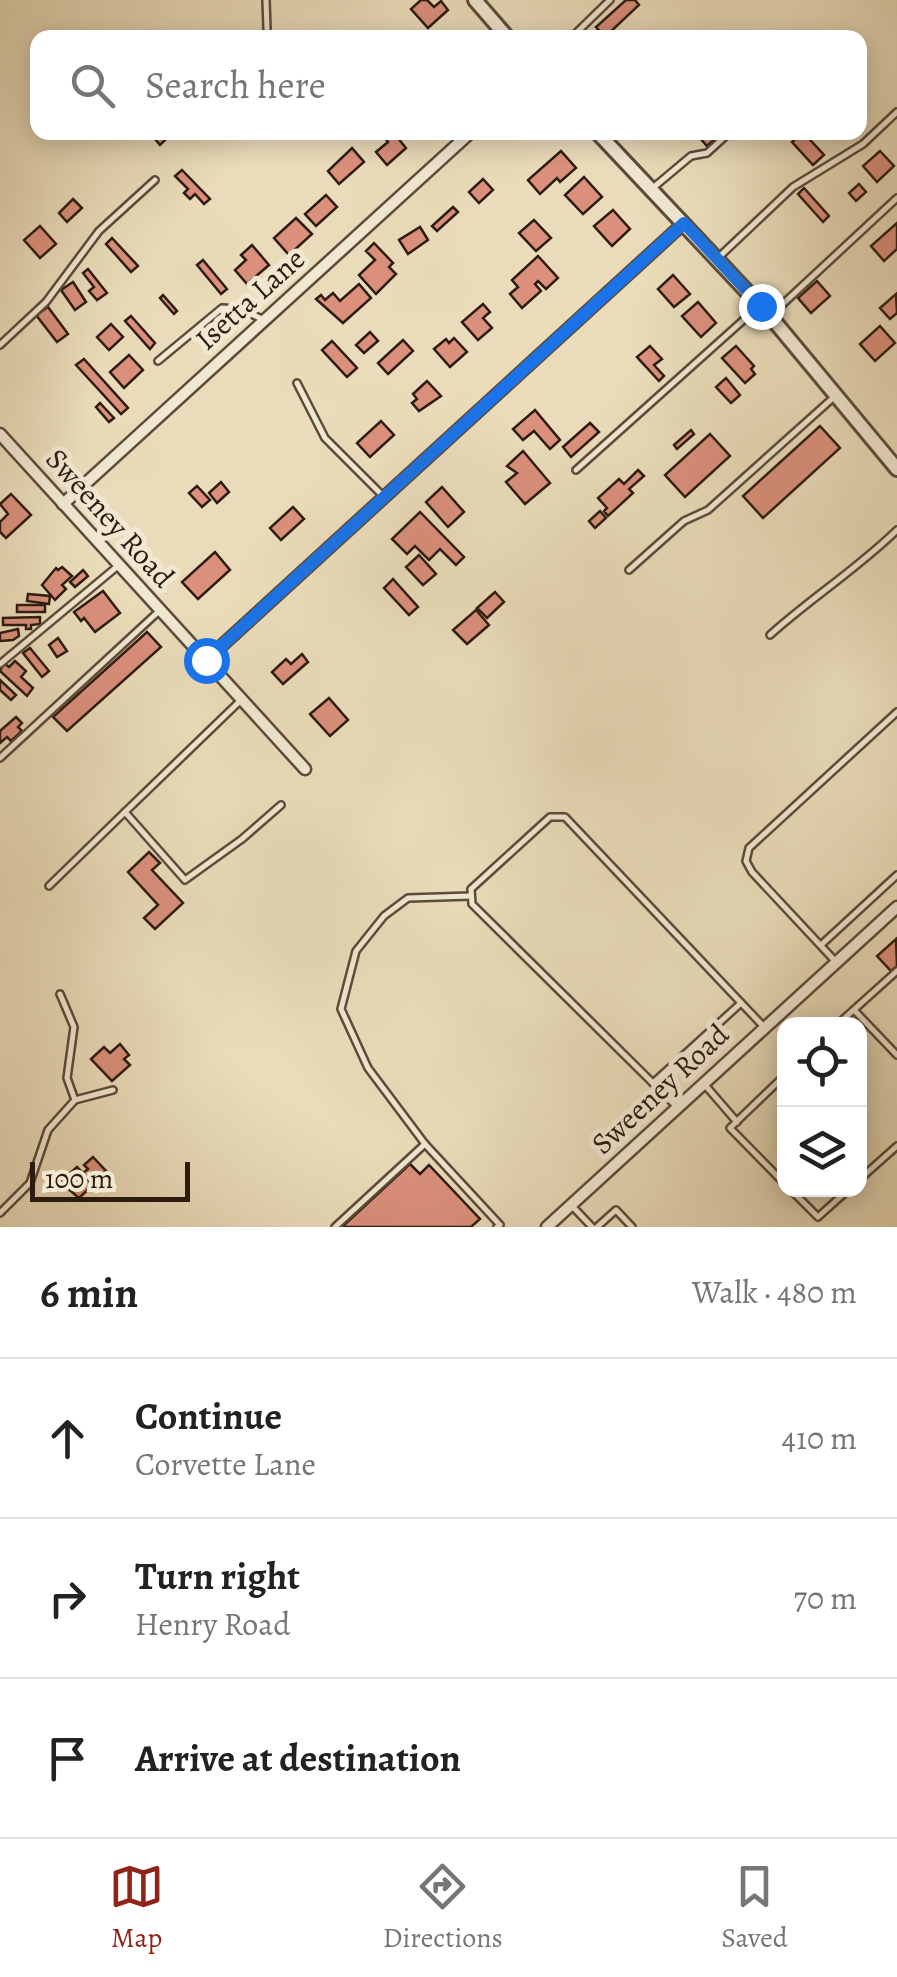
<!DOCTYPE html>
<meta charset="utf-8">
<style>
:root{--surface:#fff;--page:#f6f6f6;--text:#222;--muted:#767676;--line:#e0e0e0;--accent:#8f2418}
body{margin:0;font-family:Alegreya,serif;background:var(--page);color:var(--text)}
.controls{position:absolute;right:30px;bottom:30px;display:grid;overflow:hidden;border-radius:20px;box-shadow:0 5px 25px #0003}
.controls button{width:90px;height:90px;display:grid;place-items:center;padding:0;border:0;border-bottom:2px solid var(--line);background:var(--surface);color:var(--text);font:50px sans-serif}
.scale{position:absolute;left:30px;bottom:25px;width:160px;box-sizing:border-box;padding-left:10px;border:5px solid #2d1b10;border-top:0;font-size:28px;line-height:35px;white-space:nowrap;color:#2d1b10;-webkit-text-stroke:8px #f1e8d2;paint-order:stroke}
.stop{position:absolute;width:30px;height:30px;margin:-22px;border:8px solid #1a73e8;border-radius:50%;background:#fff}
.stop.end{background:#1a73e8;border-color:#fff;box-shadow:0 2px 10px #0008}
.list{margin:0;padding:0;list-style:none}
h2{display:flex;justify-content:space-between;align-items:center;height:130px;margin:0;padding:0 40px;font-size:42px}
h2 small{font-size:32px;font-weight:400;color:var(--muted)}
.list li{display:grid;grid-template-columns:65px 1fr auto;gap:30px;align-items:center;box-sizing:border-box;height:160px;padding:0 40px;border-top:2px solid var(--line)}
.list b{display:block;font-size:38px;white-space:nowrap}
.list p{margin:0;font-size:32px;white-space:nowrap;color:var(--muted)}
.list em{font-size:32px;font-style:normal;color:var(--muted)}
.icon{flex:none;width:55px;height:55px;fill:none;stroke:currentColor;stroke-width:2;stroke-linecap:round;stroke-linejoin:round}
.map{position:relative;flex:none;width:897px;height:1227px;overflow:hidden}
.search{position:absolute;background:var(--surface);box-shadow:0 5px 25px #0003;left:30px;right:30px;top:30px;height:110px;display:flex;align-items:center;gap:25px;box-sizing:border-box;padding:0 35px;border-radius:20px;color:var(--muted);font-size:38px}
.sheet{height:610px;background:var(--surface)}
nav{display:flex;justify-content:space-around;align-items:center;box-sizing:border-box;height:140px;border-top:2px solid var(--line);background:var(--surface);font-size:28px;color:var(--muted)}
nav a{display:grid;justify-items:center;gap:5px}
nav .on{color:var(--accent)}
.map>svg:first-child{display:block}
.building{fill:#db907c;stroke:#2d1b10;stroke-width:2.5}
.lines{fill:none;stroke-linecap:round;stroke-linejoin:round}
.service-casing{stroke:#5c4b3a;stroke-width:10}
.minor-casing{stroke:#5c4b3a;stroke-width:15}
.tertiary-casing{stroke:#5c4b3a;stroke-width:18}
.service{stroke:#f1e8d2;stroke-width:5}
.minor{stroke:#f1e8d2;stroke-width:10}
.tertiary{stroke:#f1e8d2;stroke-width:12}
.route{stroke:#1a73e8;stroke-width:12}
.labels{text-anchor:middle;dominant-baseline:central;stroke-width:10;stroke-linejoin:round;paint-order:stroke}
.street-label{font-size:30px;fill:#2d1b10;stroke:#f1e8d2}
</style>
<div class="map">
<svg width="897" height="1227" viewBox="0 0 897 1227">
<rect width="100%" height="100%" fill="#eadcba"/>
<filter id="stains"><feTurbulence type="fractalNoise" baseFrequency=".002" numOctaves="4"/><feColorMatrix values="0 0 0 0 .2 0 0 0 0 .09 0 0 0 0 .02 0 0 0 .5 -.17"/></filter>
<radialGradient id="worn" r=".72"><stop offset=".6" stop-color="#630" stop-opacity="0"/><stop offset="1" stop-color="#630" stop-opacity=".3"/></radialGradient>
<g class="building">
<path d="M421,0H427L434,7L441,1L448,10L428,28L411,9Z"/>
<path d="M626,0H635L639,5L605,37L596,27Z"/>
<path d="M149,132H161L166,139L160,145Z"/>
<path d="M380,132H393L406,148L387,165L376,152L388,142Z"/>
<path d="M701,132H721L722,133L707,146L698,136Z"/>
<path d="M803,132L824,155L813,165L792,142Z"/>
<path d="M352,148L364,162L339,184L328,171Z"/>
<path d="M561,151L576,168L560,182L557,178L540,194L528,180Z"/>
<path d="M880,151L894,166L877,182L863,166Z"/>
<path d="M182,170L210,199L204,204L195,194L190,199L184,193L188,189L175,176Z"/>
<path d="M584,177L602,197L583,214L565,195Z"/>
<path d="M483,179L493,190L479,203L469,192Z"/>
<path d="M859,184L866,192L856,201L849,193Z"/>
<path d="M804,188L829,216L823,222L798,194Z"/>
<path d="M326,195L337,207L316,226L305,214Z"/>
<path d="M73,199L82,208L67,222L59,213Z"/>
<path d="M453,207L458,212L437,231L432,226Z"/>
<path d="M613,210L630,229L612,246L594,226Z"/>
<path d="M296,218L312,234L289,255L274,238Z"/>
<path d="M534,220L551,238L536,251L519,233Z"/>
<path d="M897,223V249L884,261L871,246Z"/>
<path d="M40,226L56,244L40,258L24,240Z"/>
<path d="M420,227L428,240L408,254L399,240Z"/>
<path d="M112,238L138,266L131,272L106,244Z"/>
<path d="M374,243L393,263L389,267L396,274L376,294L359,275L375,260L366,251Z"/>
<path d="M252,245L269,265L247,284L235,270L246,260L241,255Z"/>
<path d="M538,256L558,278L546,289L538,281L535,284L541,291L522,308L510,294L518,287L512,280Z"/>
<path d="M203,260L227,289L221,294L197,265Z"/>
<path d="M88,269L107,293L97,300L89,291L94,287L83,273Z"/>
<path d="M673,275L690,294L674,307L658,289Z"/>
<path d="M817,281L830,296L811,313L798,298Z"/>
<path d="M73,282L86,302L75,310L61,290Z"/>
<path d="M359,284L371,298L343,323L316,299L321,295L325,300L333,293L340,301Z"/>
<path d="M896,294L897,313L890,319L880,308Z"/>
<path d="M163,295L177,311L174,314L160,298Z"/>
<path d="M698,302L716,323L701,337L682,316Z"/>
<path d="M483,304L490,312L483,318L492,328L478,340L462,322Z"/>
<path d="M48,307L68,334L57,342L36,315Z"/>
<path d="M131,316L155,343L150,349L125,321Z"/>
<path d="M111,324L123,337L109,350L97,337Z"/>
<path d="M880,326L895,343L875,361L860,344Z"/>
<path d="M370,332L378,341L364,353L356,345Z"/>
<path d="M454,338L467,352L450,367L434,349L446,339L449,343Z"/>
<path d="M403,340L413,351L388,374L378,363Z"/>
<path d="M332,341L357,368L347,377L322,350Z"/>
<path d="M650,346L662,359L654,365L664,376L659,381L637,357Z"/>
<path d="M736,346L754,366L751,369L755,374L745,383L722,358Z"/>
<path d="M129,355L143,370L124,388L110,372Z"/>
<path d="M84,359L128,408L121,414L76,365Z"/>
<path d="M726,378L740,395L731,403L716,387Z"/>
<path d="M427,381L441,396L419,411L412,403L417,399L413,394Z"/>
<path d="M100,403L114,418L109,422L96,407Z"/>
<path d="M535,410L560,440L550,449L534,431L523,440L513,429Z"/>
<path d="M381,421L394,435L370,457L357,443Z"/>
<path d="M590,423L599,432L571,457L563,447Z"/>
<path d="M820,426L840,448L763,518L743,496Z"/>
<path d="M691,430L694,434L677,449L674,445Z"/>
<path d="M710,434L730,456L685,497L665,475Z"/>
<path d="M523,451L550,483L525,504L506,482L517,473L507,466Z"/>
<path d="M638,470L644,476L629,489L633,493L608,516L604,511L607,508L598,498L619,479L624,484Z"/>
<path d="M221,482L229,492L217,503L209,493Z"/>
<path d="M197,486L210,500L202,507L189,493Z"/>
<path d="M442,487L464,512L448,527L426,502Z"/>
<path d="M11,494L31,515L6,538L0,532V522L8,514L0,504Z"/>
<path d="M293,507L304,519L281,540L270,528Z"/>
<path d="M600,511L606,518L595,528L589,521Z"/>
<path d="M420,512L464,557L456,565L440,549L429,560L415,546L407,554L392,539Z"/>
<path d="M215,552L230,570L198,599L182,582Z"/>
<path d="M419,555L436,574L423,585L406,567Z"/>
<path d="M62,567L72,576L62,585L66,589L55,600L42,585L56,568L58,570Z"/>
<path d="M83,570L88,576L75,587L70,582Z"/>
<path d="M393,579L418,607L409,615L384,588Z"/>
<path d="M103,591L120,613L95,632L84,618L81,621L74,612Z"/>
<path d="M495,592L504,602L487,618L477,608Z"/>
<path d="M28,594L50,596L49,604L27,601Z"/>
<rect x="17" y="605" width="28" height="7"/>
<path d="M476,610L489,625L467,644L453,630Z"/>
<path d="M40,617V624L31,625V629H26V625H3V618Z"/>
<path d="M18,629L19,636L13,640L0,641V633Z"/>
<path d="M147,632L161,647L67,731L53,717Z"/>
<path d="M58,638L67,651L57,657L49,645Z"/>
<path d="M30,648L49,671L42,677L23,653Z"/>
<path d="M302,654L308,662L283,684L272,672L286,659L291,664Z"/>
<path d="M15,661L26,671L21,677L33,688L27,696L0,671L4,663L9,667Z"/>
<path d="M0,680L16,695L11,700L0,690Z"/>
<path d="M329,698L348,720L330,736L310,714Z"/>
<path d="M16,717L22,723L18,727L22,731L11,741L7,737L0,743V731Z"/>
<path d="M149,852L160,863L152,870L183,903L155,929L144,918L158,905L128,872Z"/>
<path d="M896,939L897,966L891,971L877,956Z"/>
<path d="M120,1044L129,1055L124,1059L130,1065L112,1081L91,1059L104,1047L110,1053Z"/>
<path d="M93,1157L106,1171L97,1179L93,1175L88,1180L93,1185L79,1198L60,1182L77,1167L83,1173L88,1169L84,1165Z"/>
<path d="M410,1164L420,1174L429,1165L480,1219L471,1227H342Z"/>
</g>
<g class="lines">
<g class="service-casing">
<g id="service">
<path d="M266,0L267,29"/>
<path d="M571,38L610,0"/>
<path d="M654,187L691,156L707,153L730,132"/>
<path d="M718,258L793,187L863,144L897,112"/>
<path d="M771,315L897,198"/>
<path d="M0,345L46,302L99,231L155,180"/>
<path d="M158,361L222,308L241,309L262,319"/>
<path d="M297,383L325,438L384,497"/>
<path d="M576,470L758,307"/>
<path d="M629,570L684,521L708,510L834,397"/>
<path d="M770,635C811,598 857,569 897,530"/>
<path d="M0,664L119,565"/>
<path d="M240,701L125,812L185,880L242,839L281,805"/>
<path d="M0,758L158,612"/>
<path d="M49,886L125,812"/>
<path d="M471,896L408,898L384,916L356,951L341,1009L368,1068L425,1144L500,1225L497,1227"/>
<path d="M821,945L897,875"/>
<path d="M836,962L752,872L746,861L749,848L897,712"/>
<path d="M60,994L74,1027L67,1078L75,1100"/>
<path d="M854,1010L897,1055"/>
<path d="M838,1024L897,971"/>
<path d="M784,1076L730,1128L784,1183"/>
<path d="M653,1083L741,1003"/>
<path d="M705,1085L737,1122"/>
<path d="M677,1107L472,904L471,889L550,817H565L764,1027"/>
<path d="M860,1179L897,1146"/>
<path d="M791,1190L818,1217L848,1190"/>
<path d="M573,1207L592,1227"/>
<path d="M0,1213L30,1183L48,1130L75,1100L113,1090"/>
<path d="M335,1227L425,1144"/>
<path d="M597,1227L616,1210L632,1227"/>
</g>
</g>
<g class="minor-casing">
<g id="minor">
<path d="M0,434L305,769"/>
<path d="M63,504L471,132"/>
<path d="M206,660L684,223"/>
<path d="M547,1227L897,907"/>
</g>
</g>
<g class="tertiary-casing">
<g id="tertiary">
<path d="M475,0L508,38"/>
<path d="M597,132L770,316L897,469"/>
</g>
</g>
<use href="#service" class="service"/>
<use href="#minor" class="minor"/>
<use href="#tertiary" class="tertiary"/>
</g>
<g class="lines">
<path class="route" d="M206,660L684,223L761,306"/>
</g>
<g class="labels">
<g class="street-label">
<text transform="translate(250 299) rotate(-42)">Isetta Lane</text>
<text transform="translate(110 518) rotate(48)">Sweeney Road</text>
<text transform="translate(660 1089) rotate(-43)">Sweeney Road</text>
</g>
</g>
<rect width="100%" height="100%" filter="url(#stains)"/>
<rect width="100%" height="100%" fill="url(#worn)"/>
</svg>
<div class="controls">
<button><svg class="icon" aria-label="locate" viewBox="0 0 24 24"><circle cx="12" cy="12" r="6"/><path d="M12 2v4M12 18v4M2 12h4M18 12h4"/></svg></button>
<button><svg class="icon" aria-label="layers" viewBox="0 0 24 24"><path d="M12 4l9 5-9 5-9-5zM3 14l9 5 9-5"/></svg></button>
</div>
<div class="scale">100 m</div>
<div class="stop" style="left:206px;top:660px"></div>
<div class="stop end" style="left:761px;top:306px"></div>
<div class="search"><svg class="icon" aria-label="search" viewBox="0 0 24 24"><circle cx="10" cy="10" r="6"/><path d="M15 15l6 6"/></svg>Search here</div>
</div>
<section class="sheet">
<h2>6 min<small>Walk · 480 m</small></h2>
<ul class="list">
<li><svg class="icon" aria-label="ahead" viewBox="0 0 24 24"><path d="M12 20V5M6 11l6-6 6 6"/></svg><div><b>Continue</b><p>Corvette Lane</p></div><em>410 m</em></li>
<li><svg class="icon" aria-label="right" viewBox="0 0 24 24"><path d="M7 20v-9h11M14 6l5 5-5 5"/></svg><div><b>Turn right</b><p>Henry Road</p></div><em>70 m</em></li>
<li><svg class="icon" aria-label="arrive" viewBox="0 0 24 24"><path d="M6 21V4h12l-3 4 3 4H6"/></svg><div><b>Arrive at destination</b></div></li>
</ul>
</section>
<nav>
<a class="on"><svg class="icon" aria-label="map" viewBox="0 0 24 24"><path d="M3 6l6-2 6 2 6-2v14l-6 2-6-2-6 2zM9 4v14M15 6v14"/></svg>Map</a>
<a><svg class="icon" aria-label="directions" viewBox="0 0 24 24"><path d="M12 3l9 9-9 9-9-9zM9 14v-3h6M13 9l2 2-2 2"/></svg>Directions</a>
<a><svg class="icon" aria-label="saved" viewBox="0 0 24 24"><path d="M7 4h10v16l-5-4-5 4z"/></svg>Saved</a>
</nav>
